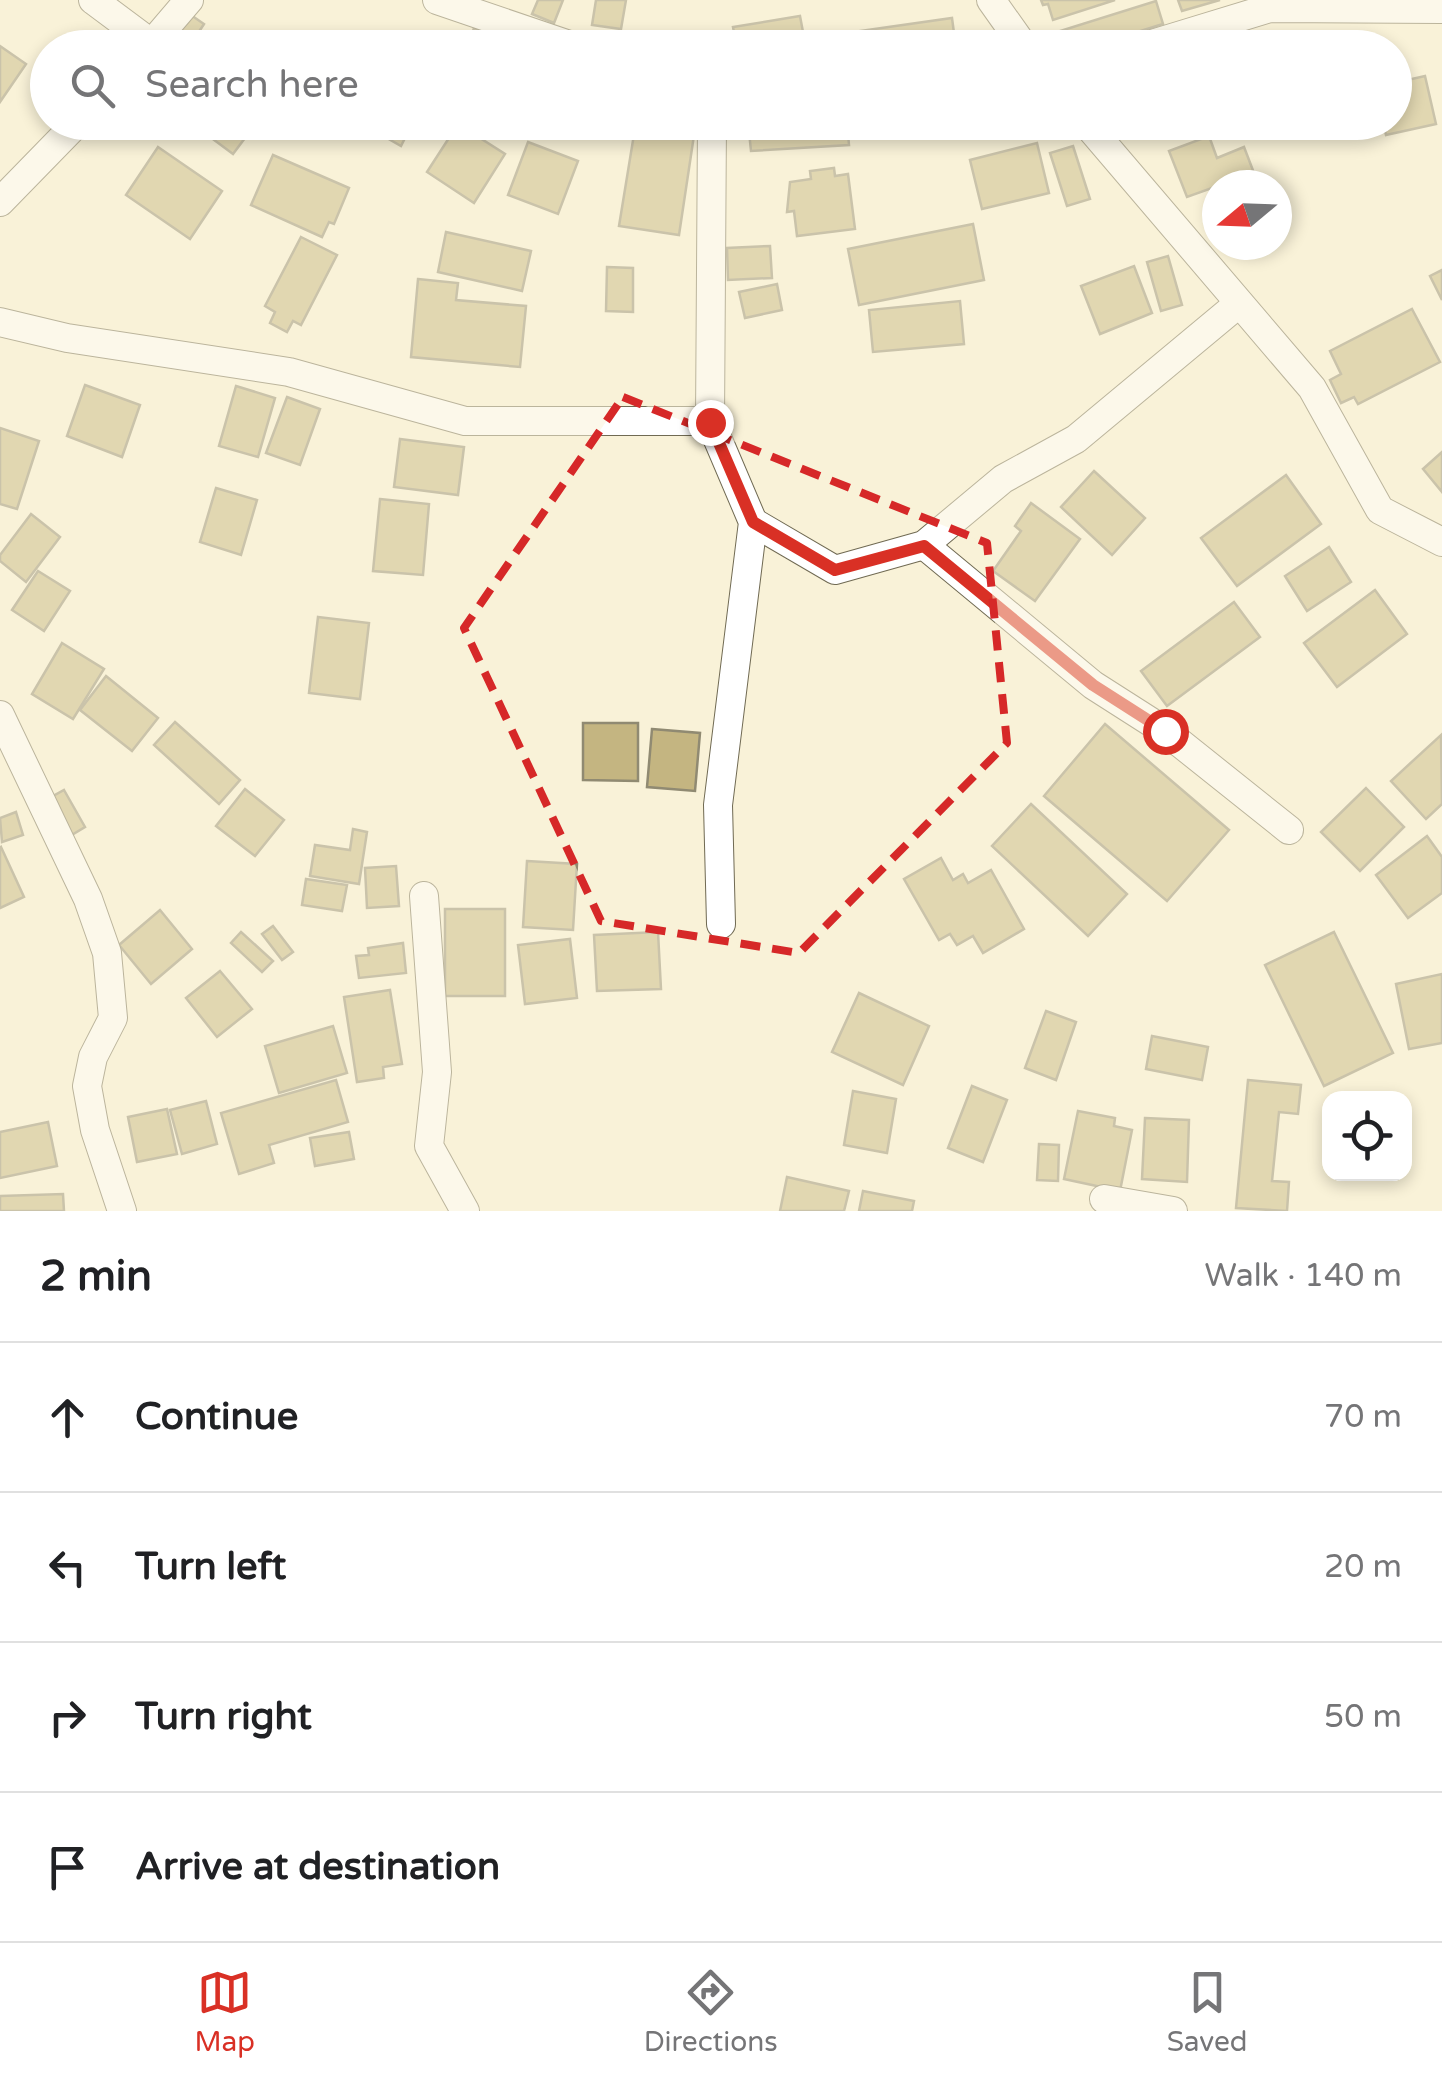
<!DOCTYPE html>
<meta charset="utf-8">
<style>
:root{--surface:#fff;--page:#f2f2f2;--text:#202124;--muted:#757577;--line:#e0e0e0;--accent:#d93025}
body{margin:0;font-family:"Varela Round",sans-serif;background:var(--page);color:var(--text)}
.controls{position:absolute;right:30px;bottom:30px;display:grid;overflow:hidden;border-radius:20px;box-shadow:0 5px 15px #0003}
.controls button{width:90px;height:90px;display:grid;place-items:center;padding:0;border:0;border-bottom:2px solid var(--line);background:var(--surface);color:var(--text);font:50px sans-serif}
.compass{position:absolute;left:1202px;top:170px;width:90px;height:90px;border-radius:50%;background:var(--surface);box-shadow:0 5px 15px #0003;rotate:251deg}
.stop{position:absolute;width:30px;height:30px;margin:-22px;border:8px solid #d93025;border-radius:50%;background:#fff}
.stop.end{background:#d93025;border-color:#fff;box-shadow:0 2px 10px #0008}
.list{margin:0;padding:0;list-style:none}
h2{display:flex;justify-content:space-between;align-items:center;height:130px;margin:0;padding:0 40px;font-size:42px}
h2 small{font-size:32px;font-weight:400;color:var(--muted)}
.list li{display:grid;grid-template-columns:65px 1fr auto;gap:30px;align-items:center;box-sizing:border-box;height:150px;padding:0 40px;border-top:2px solid var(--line)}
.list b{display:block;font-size:38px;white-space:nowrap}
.list em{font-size:32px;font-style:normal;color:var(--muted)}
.icon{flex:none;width:55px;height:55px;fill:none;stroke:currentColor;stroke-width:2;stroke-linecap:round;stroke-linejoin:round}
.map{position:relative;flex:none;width:1442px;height:1211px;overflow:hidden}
.search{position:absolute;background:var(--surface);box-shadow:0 5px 15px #0003;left:30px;right:30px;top:30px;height:110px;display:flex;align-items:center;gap:25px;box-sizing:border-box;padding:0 35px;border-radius:55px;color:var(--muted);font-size:38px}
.sheet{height:730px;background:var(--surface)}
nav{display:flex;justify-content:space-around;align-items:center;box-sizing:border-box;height:140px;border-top:2px solid var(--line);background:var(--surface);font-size:28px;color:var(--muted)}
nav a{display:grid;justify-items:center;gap:5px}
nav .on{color:var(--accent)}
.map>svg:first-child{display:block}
.building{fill:#c4b581;stroke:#908a72;stroke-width:2.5}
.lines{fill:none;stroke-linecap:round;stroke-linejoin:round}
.minor-casing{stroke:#706a53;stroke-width:30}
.minor{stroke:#fff;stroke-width:28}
.route{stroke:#d93025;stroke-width:12}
.marked{fill:none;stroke:#d62828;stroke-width:8;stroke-dasharray:20 12;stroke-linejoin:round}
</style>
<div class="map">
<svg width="1442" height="1211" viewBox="0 0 1442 1211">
<rect width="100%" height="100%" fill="#f9f2d8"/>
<g class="building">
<path d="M538,0H563L554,23L532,14Z"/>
<path d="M596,0H626L621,29L592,25Z"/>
<path d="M1041,0H1115L1053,20L1048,4L1043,5Z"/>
<path d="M1178,0H1220L1182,11Z"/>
<path d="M1156,1L1163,24L1086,48H1048L1044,36Z"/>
<path d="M188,13L204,24L191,44L175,33Z"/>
<path d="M800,16L806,48H737L733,27Z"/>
<path d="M952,18L956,48H855L853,32Z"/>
<path d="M474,28L504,38L501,48H467Z"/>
<path d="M1307,32L1312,48H1260Z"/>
<path d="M0,46L26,64L0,102Z"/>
<path d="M1425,76L1436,124L1386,135L1383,122H1394V83Z"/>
<path d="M190,122H257L233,154Z"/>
<path d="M359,122H413L401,146Z"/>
<path d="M636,122H696L679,235L619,226Z"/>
<path d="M748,122H847L849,145L751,151Z"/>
<path d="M892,122H954L895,135Z"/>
<path d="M458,124L505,154L474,203L427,172Z"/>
<path d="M1209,136L1217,158L1244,147L1254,173L1187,197L1169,151Z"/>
<path d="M528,142L578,161L558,214L508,195Z"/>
<path d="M1037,143L1049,193L982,209L970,160Z"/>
<path d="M1073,146L1090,199L1067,206L1050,153Z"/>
<path d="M158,147L222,191L190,239L126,195Z"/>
<path d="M273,155L349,188L334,224L329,222L322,237L251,205Z"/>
<path d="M834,168L835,176L848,174L855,229L797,236L794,211L787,212L790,182L811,179L810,171Z"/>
<path d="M973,224L984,280L859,305L848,249Z"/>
<path d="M446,232L531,251L522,291L438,272Z"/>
<path d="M301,237L337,255L301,325L293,321L287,332L270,323L275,312L265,306Z"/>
<path d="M770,246L772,278L728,280L727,248Z"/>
<path d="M1168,256L1182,305L1161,311L1147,262Z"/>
<path d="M1134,266L1152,313L1100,334L1081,286Z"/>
<path d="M607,267L633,268V312L606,311Z"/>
<path d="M1442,270V300L1430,276Z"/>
<path d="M418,279L458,283L456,300L526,306L520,367L411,357Z"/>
<path d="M777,284L782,310L745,318L739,292Z"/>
<path d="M960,301L964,344L873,352L869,310Z"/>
<path d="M1412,309L1440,362L1358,404L1354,397L1341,403L1330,380L1341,374L1330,351Z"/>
<path d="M85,385L140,405L122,457L67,436Z"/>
<path d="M236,386L275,398L258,457L219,446Z"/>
<path d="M287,397L320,409L300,465L266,453Z"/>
<path d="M0,428L39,441L17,509L0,504Z"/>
<path d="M400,439L464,447L458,495L394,487Z"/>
<path d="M1442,452V492L1423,469Z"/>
<path d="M1094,471L1145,518L1112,555L1061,507Z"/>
<path d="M1286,475L1321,524L1237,586L1201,538Z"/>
<path d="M216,488L257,500L241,555L200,542Z"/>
<path d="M380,499L429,504L423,575L373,571Z"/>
<path d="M1031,503L1080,539L1035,601L993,571L1021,531L1015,526Z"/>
<path d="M31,514L60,537L26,582L0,561V555Z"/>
<path d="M1329,547L1351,582L1307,611L1285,576Z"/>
<path d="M38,571L70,591L44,631L12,610Z"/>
<path d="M1375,590L1407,634L1337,687L1304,643Z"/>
<path d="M1234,602L1260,637L1167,706L1141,671Z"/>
<path d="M318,617L369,623L360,699L309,693Z"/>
<path d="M62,643L104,669L73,719L32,694Z"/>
<path d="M106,676L158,718L132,751L80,710Z"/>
<path d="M175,722L240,780L219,804L154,745Z"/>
<path d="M583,723H638V781L583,780Z"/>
<path d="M1105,724L1229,830L1167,901L1044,796Z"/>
<path d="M652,729L700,733L695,791L647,787Z"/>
<path d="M1441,735L1442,804L1426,819L1391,781Z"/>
<path d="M1366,788L1404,827L1360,871L1321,832Z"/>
<path d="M245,789L284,820L255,856L216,826Z"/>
<path d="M64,790L85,827L65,839L44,801Z"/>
<path d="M1031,804L1127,894L1088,936L992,846Z"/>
<path d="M16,812L23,835L2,842L0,818Z"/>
<path d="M353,829L367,832L359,884L310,876L315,845L350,850Z"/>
<path d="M1427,836L1442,857V893L1408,918L1376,875Z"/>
<path d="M1,847L24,897L0,908V848Z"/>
<path d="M941,858L953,880L963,874L968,883L991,870L1024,929L983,953L973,936L957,945L950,934L939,940L904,879Z"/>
<path d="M527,861L577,864L573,930L523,927Z"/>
<path d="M396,866L399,906L367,908L365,868Z"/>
<path d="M306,879L347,885L342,911L302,905Z"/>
<rect x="445" y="909" width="60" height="87"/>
<path d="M160,910L192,949L151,984L119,945Z"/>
<path d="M273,926L293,952L282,960L262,934Z"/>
<path d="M241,932L273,961L262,972L231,943Z"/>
<path d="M658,932L661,989L597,991L594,935Z"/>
<path d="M1334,932L1393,1053L1324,1086L1265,965Z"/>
<path d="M570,939L577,998L525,1004L518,945Z"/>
<path d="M403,943L406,973L359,978L356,956L369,955L368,948Z"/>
<path d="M220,971L252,1009L217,1037L186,998Z"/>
<path d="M1442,974V1043L1409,1049L1396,984Z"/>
<path d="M390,990L402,1064L383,1067L384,1078L357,1082L344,997Z"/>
<path d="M859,993L929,1026L903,1085L832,1052Z"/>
<path d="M1046,1011L1076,1022L1056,1080L1025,1068Z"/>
<path d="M333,1026L347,1073L279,1093L265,1046Z"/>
<path d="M1152,1036L1208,1047L1202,1080L1146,1069Z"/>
<path d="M336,1080L348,1122L269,1145L274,1163L239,1174L221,1113Z"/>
<path d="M1248,1080L1301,1085L1298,1114L1279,1112L1272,1181L1289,1182L1287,1211L1236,1208Z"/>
<path d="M972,1086L1007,1100L983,1162L948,1148Z"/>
<path d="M853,1091L896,1099L887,1153L844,1145Z"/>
<path d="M206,1101L217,1144L182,1154L170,1110Z"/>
<path d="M167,1109L177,1154L137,1162L128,1117Z"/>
<path d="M1078,1111L1115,1118L1114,1126L1132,1130L1120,1191L1064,1179Z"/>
<path d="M1145,1118L1189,1120L1187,1182L1142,1179Z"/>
<path d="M48,1122L57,1166L0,1178V1132Z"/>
<path d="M349,1132L354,1159L315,1166L310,1138Z"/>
<path d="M1039,1144L1059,1145L1058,1181L1037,1180Z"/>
<path d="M787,1177L849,1191L844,1211H780Z"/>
<path d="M863,1191L914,1201L912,1211H859Z"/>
<path d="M63,1194L64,1211H0V1196Z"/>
</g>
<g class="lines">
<g class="minor-casing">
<g id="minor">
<path d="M93,0L152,44"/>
<path d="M437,0L578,48"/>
<path d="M991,0L1025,48"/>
<path d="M148,48L189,0"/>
<path d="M1139,48L1270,8L1442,9"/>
<path d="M712,122L710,421L753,522L718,805L721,924"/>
<path d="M1085,122L1312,388L1380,510L1442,542"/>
<path d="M0,202L78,122"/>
<path d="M0,322L67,338L289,372L465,421H710"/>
<path d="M753,522L835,570L924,545L1003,479L1076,439L1237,305"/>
<path d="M924,545L1093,685L1165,731L1289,830"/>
<path d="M0,715L88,899L107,953L113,1018L93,1057L87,1086L95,1130L122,1211"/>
<path d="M424,896L437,1072L429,1146L465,1211"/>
<path d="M1104,1199L1173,1211"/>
</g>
</g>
<use href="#minor" class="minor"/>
</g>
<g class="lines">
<path class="route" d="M710,422L753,522L835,570L924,546L1093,685L1165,731"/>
</g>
<path d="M0 0H1442V1211H0ZM623,397L987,543L1007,743L799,953L601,921L464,628Z" fill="#f9f2d8" fill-opacity=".55" fill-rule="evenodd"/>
<path class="marked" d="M623,397L987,543L1007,743L799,953L601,921L464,628Z"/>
</svg>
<div class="controls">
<button><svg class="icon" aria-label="locate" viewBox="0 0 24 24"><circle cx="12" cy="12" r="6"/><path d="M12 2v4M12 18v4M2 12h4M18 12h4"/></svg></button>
</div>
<svg class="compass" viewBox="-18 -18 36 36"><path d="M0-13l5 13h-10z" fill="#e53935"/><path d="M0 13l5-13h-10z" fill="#757577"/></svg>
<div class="stop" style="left:1165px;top:731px"></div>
<div class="stop end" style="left:710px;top:422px"></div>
<div class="search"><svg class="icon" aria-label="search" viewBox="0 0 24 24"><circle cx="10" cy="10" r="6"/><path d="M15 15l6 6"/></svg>Search here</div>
</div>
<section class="sheet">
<h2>2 min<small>Walk · 140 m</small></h2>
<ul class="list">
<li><svg class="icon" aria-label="ahead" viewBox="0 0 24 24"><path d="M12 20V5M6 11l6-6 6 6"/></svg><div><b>Continue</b></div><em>70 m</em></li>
<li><svg class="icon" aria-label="left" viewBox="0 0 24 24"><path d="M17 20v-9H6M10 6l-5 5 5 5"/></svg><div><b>Turn left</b></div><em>20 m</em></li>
<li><svg class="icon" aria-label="right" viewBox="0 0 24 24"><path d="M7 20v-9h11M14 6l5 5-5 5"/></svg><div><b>Turn right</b></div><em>50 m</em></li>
<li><svg class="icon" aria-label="arrive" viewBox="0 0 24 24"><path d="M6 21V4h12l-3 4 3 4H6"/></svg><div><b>Arrive at destination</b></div></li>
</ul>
</section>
<nav>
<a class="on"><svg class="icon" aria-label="map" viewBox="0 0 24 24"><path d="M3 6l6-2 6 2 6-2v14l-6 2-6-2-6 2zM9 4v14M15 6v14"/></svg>Map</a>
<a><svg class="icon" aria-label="directions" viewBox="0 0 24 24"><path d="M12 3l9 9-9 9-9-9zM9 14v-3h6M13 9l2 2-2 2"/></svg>Directions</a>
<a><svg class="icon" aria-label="saved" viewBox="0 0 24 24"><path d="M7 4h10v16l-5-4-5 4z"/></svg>Saved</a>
</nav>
